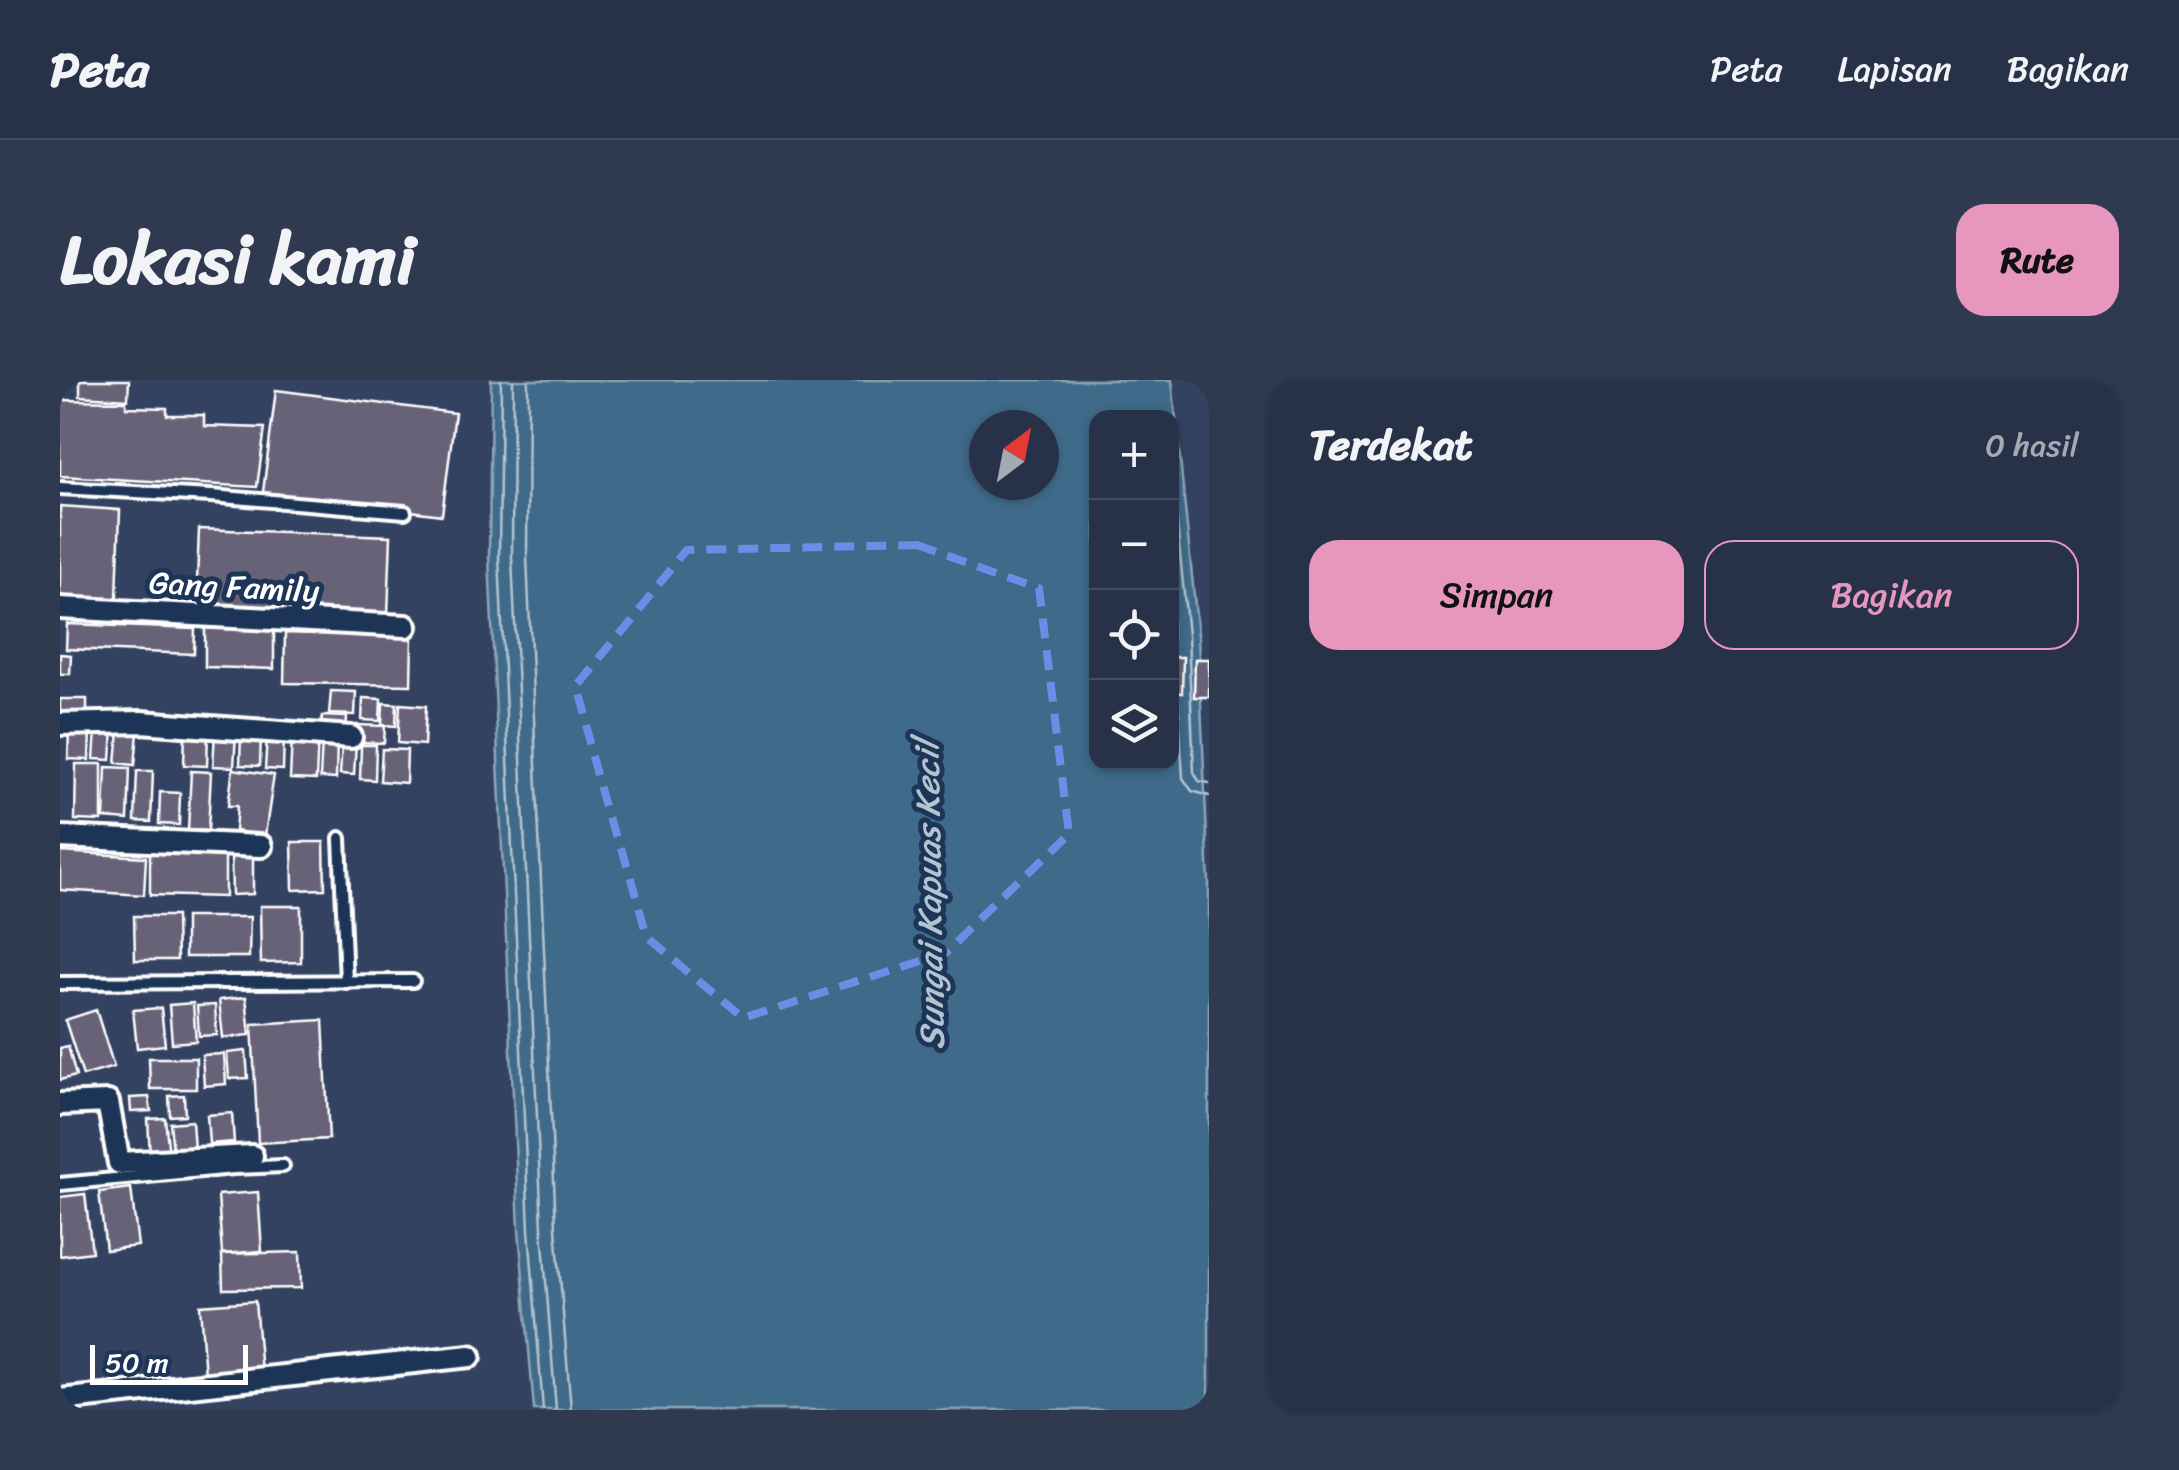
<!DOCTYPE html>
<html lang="id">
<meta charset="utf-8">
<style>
:root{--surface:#273249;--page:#2f3a50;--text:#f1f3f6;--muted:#a4aab4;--line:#434d61;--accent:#e797bd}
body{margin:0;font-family:Sriracha,sans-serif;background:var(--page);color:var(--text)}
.controls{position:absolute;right:30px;top:30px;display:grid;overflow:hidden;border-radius:20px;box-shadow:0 2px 8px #0004}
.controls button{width:90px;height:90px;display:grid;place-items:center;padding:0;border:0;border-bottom:2px solid var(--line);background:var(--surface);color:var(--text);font:50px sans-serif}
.compass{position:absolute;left:909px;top:30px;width:90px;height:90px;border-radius:50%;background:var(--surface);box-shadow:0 2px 8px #0004;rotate:32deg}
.scale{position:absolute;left:30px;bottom:25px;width:158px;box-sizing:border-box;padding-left:10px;border:5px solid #fff;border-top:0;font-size:28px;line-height:35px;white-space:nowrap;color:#fff;-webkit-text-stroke:8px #1d3557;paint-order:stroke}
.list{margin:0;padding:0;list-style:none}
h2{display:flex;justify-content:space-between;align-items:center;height:130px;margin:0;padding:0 40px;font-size:42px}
h2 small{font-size:32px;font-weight:400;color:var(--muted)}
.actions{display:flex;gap:20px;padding:30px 40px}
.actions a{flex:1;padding:22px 0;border:2px solid var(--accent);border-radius:30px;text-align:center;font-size:35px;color:var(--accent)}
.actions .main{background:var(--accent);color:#111}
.icon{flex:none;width:55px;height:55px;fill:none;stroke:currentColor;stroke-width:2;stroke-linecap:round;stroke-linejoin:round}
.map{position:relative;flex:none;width:1149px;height:1030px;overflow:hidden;border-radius:30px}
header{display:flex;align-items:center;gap:60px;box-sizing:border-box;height:140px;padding:0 50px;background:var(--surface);border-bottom:2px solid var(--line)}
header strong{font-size:48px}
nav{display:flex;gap:55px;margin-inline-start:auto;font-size:35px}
.intro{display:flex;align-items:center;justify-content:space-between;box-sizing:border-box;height:240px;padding:0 60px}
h1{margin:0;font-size:70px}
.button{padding:25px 45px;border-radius:30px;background:var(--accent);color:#111;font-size:35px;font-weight:700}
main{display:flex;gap:60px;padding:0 60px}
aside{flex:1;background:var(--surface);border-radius:30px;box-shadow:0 2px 8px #0004}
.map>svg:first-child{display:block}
.water{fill:#416b89;stroke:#8da6b8;stroke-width:2.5;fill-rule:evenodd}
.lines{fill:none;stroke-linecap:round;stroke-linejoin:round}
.shore{stroke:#b3c4d0;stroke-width:2.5}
.building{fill:#686278;stroke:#fff;stroke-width:2.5}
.lane-casing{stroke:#fff;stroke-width:18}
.street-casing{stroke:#fff;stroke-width:28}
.lane{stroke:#1d3557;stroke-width:10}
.street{stroke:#1d3557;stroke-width:20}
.marked{fill:none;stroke:#6c8ce6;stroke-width:8;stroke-dasharray:20 12;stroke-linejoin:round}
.labels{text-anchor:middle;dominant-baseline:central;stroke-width:10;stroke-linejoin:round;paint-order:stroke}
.street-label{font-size:32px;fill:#fff;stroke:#1d3557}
.water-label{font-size:35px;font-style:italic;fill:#b3c4d0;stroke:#1d3557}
</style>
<header>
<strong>Peta</strong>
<nav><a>Peta</a><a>Lapisan</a><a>Bagikan</a></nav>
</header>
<div class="intro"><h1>Lokasi kami</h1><a class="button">Rute</a></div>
<main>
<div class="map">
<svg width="1149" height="1030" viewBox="0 0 1149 1030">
<rect width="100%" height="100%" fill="#344261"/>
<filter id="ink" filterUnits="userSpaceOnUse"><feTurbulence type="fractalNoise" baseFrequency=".01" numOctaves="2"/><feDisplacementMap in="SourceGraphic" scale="20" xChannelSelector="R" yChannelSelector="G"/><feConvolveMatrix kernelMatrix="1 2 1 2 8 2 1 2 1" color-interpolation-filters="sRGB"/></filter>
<g filter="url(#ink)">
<path class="water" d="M431,0H1112L1138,255L1149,504V1030H474L459,850L429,177ZM1036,38H1112V382H1036ZM924,45H984V105H924Z"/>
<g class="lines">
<g class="shore">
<path d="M441,0L439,177L469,850L483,1030"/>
<path d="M453,0L452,177L482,849L496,1030"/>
<path d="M468,0L467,177L496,848L511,1030"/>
<path d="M1112,92L1128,255L1134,392L1139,401L1149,403"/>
<path d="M1118,315L1123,398L1132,411L1149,416"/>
</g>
</g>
<g class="building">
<path d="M20,0H69L68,19L20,16Z"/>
<path d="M216,10L395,33L382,135L203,112Z"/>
<path d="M0,20L66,21V27L107,28V35H144V46L205,48L197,107L0,96Z"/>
<path d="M0,126L60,130L57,219L0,217Z"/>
<path d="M139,149L331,156L328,235L136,228Z"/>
<path d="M7,244L135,249L134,274L6,269Z"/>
<path d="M145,248L214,249V289L145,287Z"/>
<path d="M225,253L352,256L351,305L224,303Z"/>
<path d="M0,274L11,275L10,294H0Z"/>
<path d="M1112,277H1123L1122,313L1112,312Z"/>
<path d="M1135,279H1149V317H1134Z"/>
<path d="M271,311L296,312L295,335L269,334Z"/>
<path d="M303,318L321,319L320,341L302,340Z"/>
<rect x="0" y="319" width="27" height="21"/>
<path d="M323,323L337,324L336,346L322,345Z"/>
<path d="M340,324L366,326L364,365L338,363Z"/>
<path d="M262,336L287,337L286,354L261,353Z"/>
<path d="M297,345L325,346L324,363L296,362Z"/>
<path d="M9,349L30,350L29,380L8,379Z"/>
<path d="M36,349L53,350L51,380L34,379Z"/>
<path d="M59,350L78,352L75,385L56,383Z"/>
<path d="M125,351L148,352L147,386L124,385Z"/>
<path d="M155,351L176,353L174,387L153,386Z"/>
<path d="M181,352L201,353L200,386L180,385Z"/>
<path d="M232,354L258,356L256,400L230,399Z"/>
<path d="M207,355L224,356L223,390L205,389Z"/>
<path d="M262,360L277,361L276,399L260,398Z"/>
<path d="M282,362L296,363L294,395L280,394Z"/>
<path d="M301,365H316L315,400L300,399Z"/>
<path d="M322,369L347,370L346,403L320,401Z"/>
<path d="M16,384H42V441L15,440Z"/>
<path d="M46,387L70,388L68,440L44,438Z"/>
<path d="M173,389L214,395L205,455L175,451L177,426H168Z"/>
<path d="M77,391H93L91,442L75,441Z"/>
<path d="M131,391L151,392L148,451L128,450Z"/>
<path d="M100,412L120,413L119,445L99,444Z"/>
<path d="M232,462H264L265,509L233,510Z"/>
<path d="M0,472L86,477L84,515L0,510Z"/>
<path d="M90,472L165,473V517L90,515Z"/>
<path d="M193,475V514L172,515L171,476Z"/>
<path d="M200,526H241V582L201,583Z"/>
<path d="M74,536H116L117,580H75Z"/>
<path d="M125,537H190L189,577H125Z"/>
<path d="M186,617L190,655L163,658L159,620Z"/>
<path d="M133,623L136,661L112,663L109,625Z"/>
<path d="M155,625L157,655L139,656L137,626Z"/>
<path d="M101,628L105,665L77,668L73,630Z"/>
<path d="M36,630L54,687L23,696L5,640Z"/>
<path d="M263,640L269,759L198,763L192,644Z"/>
<path d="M8,666L16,696L0,700V668Z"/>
<path d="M186,671L188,698L169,699L167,673Z"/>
<path d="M164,674L166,704L144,706L142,675Z"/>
<path d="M89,678H136V709H90Z"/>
<path d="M124,715L125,735L110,736L109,716Z"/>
<path d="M89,717L91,731L71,732L70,718Z"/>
<path d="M172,733L174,762L149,764L147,735Z"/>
<path d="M105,738L109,774L90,776L88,739Z"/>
<path d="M132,741L134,770L113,772L110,743Z"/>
<path d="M71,808L78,866L46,870L39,812Z"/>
<path d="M198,812L202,871L162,874L158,815Z"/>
<path d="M25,814L32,872L0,876V817Z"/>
<path d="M240,872L241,908L163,909L162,874Z"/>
<path d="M195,921L201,992L145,996L140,925Z"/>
</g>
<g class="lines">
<g class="lane-casing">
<g id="lane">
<path d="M0,108L151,116L345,132"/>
<path d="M280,458L286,602"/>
<path d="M0,603L353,601"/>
<path d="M0,804L174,788L223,786"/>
</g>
</g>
<g class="street-casing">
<g id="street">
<path d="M0,228L346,246"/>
<path d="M0,344L81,342L291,357"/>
<path d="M0,457L201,466"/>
<path d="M0,724L48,722L59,783L192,776"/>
<path d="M0,1020L410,976"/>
</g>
</g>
<use href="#lane" class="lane"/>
<use href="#street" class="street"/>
</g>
</g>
<path class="marked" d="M857,165L979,208L1009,454L887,572L683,638L586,557L515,306L627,170Z"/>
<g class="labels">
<g class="street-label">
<text transform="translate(174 207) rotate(3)">Gang Family</text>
</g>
<g class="water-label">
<text transform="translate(869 515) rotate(-91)">Sungai Kapuas Kecil</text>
</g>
</g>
</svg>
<div class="controls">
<button>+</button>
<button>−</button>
<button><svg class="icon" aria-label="locate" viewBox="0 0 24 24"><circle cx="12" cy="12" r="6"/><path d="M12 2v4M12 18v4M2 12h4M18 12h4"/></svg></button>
<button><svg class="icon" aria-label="layers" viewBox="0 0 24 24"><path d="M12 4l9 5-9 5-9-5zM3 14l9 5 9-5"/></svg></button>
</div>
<svg class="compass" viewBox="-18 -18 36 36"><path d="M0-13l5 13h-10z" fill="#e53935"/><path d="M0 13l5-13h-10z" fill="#a4aab4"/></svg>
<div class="scale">50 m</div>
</div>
<aside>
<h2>Terdekat<small>0 hasil</small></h2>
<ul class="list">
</ul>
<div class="actions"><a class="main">Simpan</a><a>Bagikan</a></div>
</aside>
</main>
